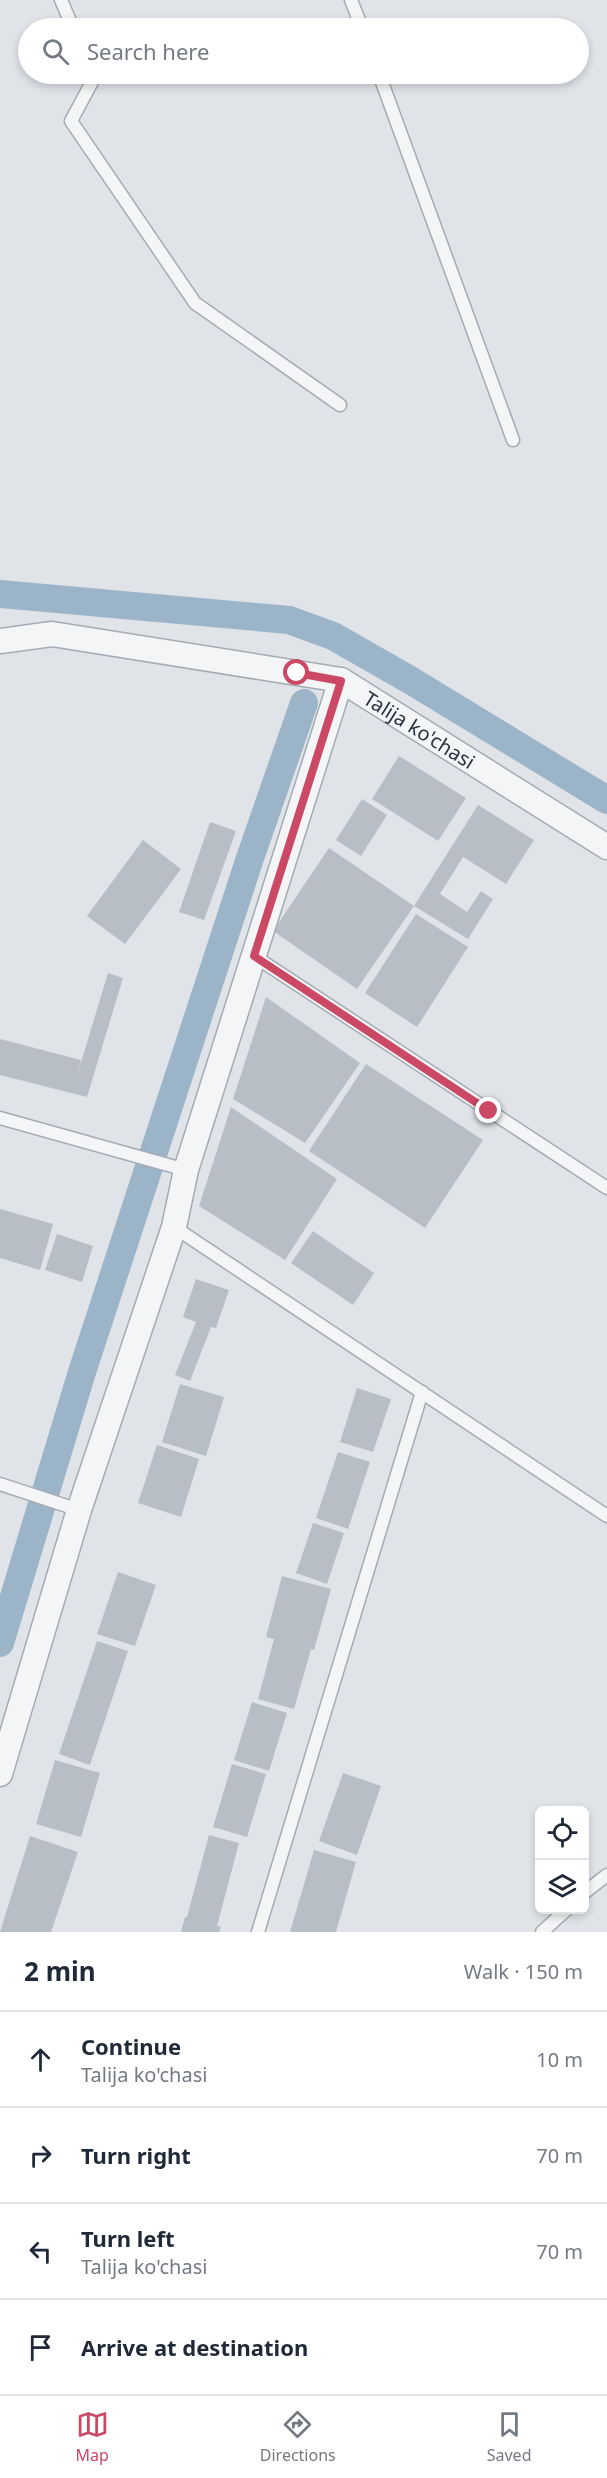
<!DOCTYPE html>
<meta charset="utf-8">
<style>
:root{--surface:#fff;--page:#f6f6f7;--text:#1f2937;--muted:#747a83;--line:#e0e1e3;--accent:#cb4964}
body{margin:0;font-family:"Noto Sans",sans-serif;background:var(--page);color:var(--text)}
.controls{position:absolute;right:18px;bottom:18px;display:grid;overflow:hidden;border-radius:9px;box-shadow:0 3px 9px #0003}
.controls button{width:54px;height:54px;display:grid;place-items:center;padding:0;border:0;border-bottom:2px solid var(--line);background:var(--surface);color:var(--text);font:30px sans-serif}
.stop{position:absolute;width:18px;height:18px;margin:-14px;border:4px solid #cb4964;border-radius:50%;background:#fff}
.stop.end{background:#cb4964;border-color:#fff;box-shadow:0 2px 6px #0008}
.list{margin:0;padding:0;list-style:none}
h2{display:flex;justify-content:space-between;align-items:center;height:78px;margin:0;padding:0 24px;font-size:26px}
h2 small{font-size:20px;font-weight:400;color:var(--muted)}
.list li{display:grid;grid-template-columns:39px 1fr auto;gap:18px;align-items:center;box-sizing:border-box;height:96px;padding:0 24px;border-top:2px solid var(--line)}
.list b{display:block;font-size:22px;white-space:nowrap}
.list p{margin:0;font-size:20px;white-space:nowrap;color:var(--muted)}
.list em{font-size:20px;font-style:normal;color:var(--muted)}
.icon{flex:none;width:33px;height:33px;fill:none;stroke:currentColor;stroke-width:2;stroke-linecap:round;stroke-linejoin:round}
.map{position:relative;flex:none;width:607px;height:1932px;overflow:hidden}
.search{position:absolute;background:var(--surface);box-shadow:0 3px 9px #0003;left:18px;right:18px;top:18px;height:66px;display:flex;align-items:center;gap:15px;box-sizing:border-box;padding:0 21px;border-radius:33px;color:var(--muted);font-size:22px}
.sheet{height:462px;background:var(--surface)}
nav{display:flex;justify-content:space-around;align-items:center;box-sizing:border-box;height:84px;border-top:2px solid var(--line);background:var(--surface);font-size:16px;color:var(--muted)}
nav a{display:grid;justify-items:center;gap:3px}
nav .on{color:var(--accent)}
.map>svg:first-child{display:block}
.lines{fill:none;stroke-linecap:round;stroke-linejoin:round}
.canal{stroke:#9cb4c8;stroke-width:28}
.building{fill:#b8bec6}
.service-casing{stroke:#a5abb3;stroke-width:15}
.minor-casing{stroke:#a5abb3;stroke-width:27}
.service{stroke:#f3f5f7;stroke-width:12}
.minor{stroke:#f3f5f7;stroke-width:24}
.route{stroke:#cb4964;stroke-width:8}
.labels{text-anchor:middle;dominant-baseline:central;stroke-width:4.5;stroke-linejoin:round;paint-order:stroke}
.street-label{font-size:20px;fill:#293340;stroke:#f0f3f6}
</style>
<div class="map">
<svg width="607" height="1932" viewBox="0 0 607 1932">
<rect width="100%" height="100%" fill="#e0e4e9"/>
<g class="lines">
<g class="canal">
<path d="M0,594L289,620L333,636L410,680L607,800"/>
<path d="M0,1643L82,1372L249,861L304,703"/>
</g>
</g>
<g class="building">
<path d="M399,756L466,798L438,841L372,799Z"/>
<path d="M362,799L387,815L361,856L336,840Z"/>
<path d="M478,805L534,840L506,884L463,857L440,894L467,912L481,891L493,899L468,939L414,906Z"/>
<path d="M210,822L236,831L204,920L179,912Z"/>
<path d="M143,840L181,869L125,944L87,916Z"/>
<path d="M329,848L414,906L357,989L273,931Z"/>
<path d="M416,914L468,947L417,1027L365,993Z"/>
<path d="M108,973L123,978L87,1097L0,1075V1039L81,1060L76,1079Z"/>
<path d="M266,997L360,1063L305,1143L233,1099Z"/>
<path d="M366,1064L483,1140L425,1228L309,1151Z"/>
<path d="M231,1107L337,1179L285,1260L199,1206Z"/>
<path d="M0,1209L53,1224L40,1270L0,1258Z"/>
<path d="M313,1231L374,1273L353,1305L291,1263Z"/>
<path d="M57,1234L93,1246L82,1282L45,1270Z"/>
<path d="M196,1279L229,1290L216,1328L211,1327L190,1381L175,1375L196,1322L183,1317Z"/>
<path d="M180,1384L224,1397L206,1456L162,1442Z"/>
<path d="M357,1388L391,1399L373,1452L340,1442Z"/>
<path d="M157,1445L199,1459L181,1517L138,1503Z"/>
<path d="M338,1452L370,1462L348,1529L316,1518Z"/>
<path d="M313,1523L344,1533L327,1584L296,1573Z"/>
<path d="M118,1572L156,1585L135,1646L97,1634Z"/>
<path d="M282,1576L331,1589L314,1650L311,1649L294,1709L258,1699L274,1639L266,1637Z"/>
<path d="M97,1641L128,1651L90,1765L59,1754Z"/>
<path d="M252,1702L287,1713L269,1771L234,1760Z"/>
<path d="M55,1760L100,1773L81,1837L36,1824Z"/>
<path d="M232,1764L266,1774L247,1837L213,1827Z"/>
<path d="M343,1773L381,1786L357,1855L319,1841Z"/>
<path d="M209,1835L239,1843L217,1926L221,1927L219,1932H181L185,1917H187Z"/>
<path d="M30,1836L78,1852L51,1932H0Z"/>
<path d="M314,1850L356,1862L336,1932H290Z"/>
</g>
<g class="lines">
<g class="service-casing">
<g id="service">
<path d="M61,0L73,28"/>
<path d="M351,0L362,28"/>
<path d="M91,74L93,80L71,121L195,303L340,405"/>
<path d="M379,74L513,440"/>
<path d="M254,956L607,1188"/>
<path d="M0,1118L186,1170"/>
<path d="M174,1227L607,1516"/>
<path d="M0,1484L79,1510"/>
<path d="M584,1893L607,1875"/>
<path d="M258,1932L422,1392"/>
<path d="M542,1932L566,1910"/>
</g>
</g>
<g class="minor-casing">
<g id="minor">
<path id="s1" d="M0,641L52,634L341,680L607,847"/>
<path d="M0,1774L79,1510L174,1227L186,1170L341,680"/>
</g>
</g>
<use href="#service" class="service"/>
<use href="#minor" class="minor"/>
</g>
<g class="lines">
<path class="route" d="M297,673L341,681L254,956L489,1111"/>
</g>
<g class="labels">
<g class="street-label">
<text stroke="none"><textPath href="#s1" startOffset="438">Talija ko'chasi</textPath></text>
</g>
</g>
</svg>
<div class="controls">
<button><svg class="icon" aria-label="locate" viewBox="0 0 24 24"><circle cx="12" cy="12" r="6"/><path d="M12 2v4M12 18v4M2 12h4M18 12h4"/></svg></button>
<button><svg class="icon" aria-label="layers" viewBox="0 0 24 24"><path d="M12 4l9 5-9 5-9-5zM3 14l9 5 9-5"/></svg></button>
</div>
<div class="stop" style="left:297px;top:673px"></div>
<div class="stop end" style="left:489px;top:1111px"></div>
<div class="search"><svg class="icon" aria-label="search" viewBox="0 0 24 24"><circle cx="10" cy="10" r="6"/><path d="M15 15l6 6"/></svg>Search here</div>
</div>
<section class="sheet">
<h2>2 min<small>Walk · 150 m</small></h2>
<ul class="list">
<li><svg class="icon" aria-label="ahead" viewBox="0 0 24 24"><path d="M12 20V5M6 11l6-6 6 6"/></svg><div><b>Continue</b><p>Talija ko'chasi</p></div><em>10 m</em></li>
<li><svg class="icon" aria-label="right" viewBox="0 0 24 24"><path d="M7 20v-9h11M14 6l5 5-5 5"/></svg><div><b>Turn right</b></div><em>70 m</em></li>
<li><svg class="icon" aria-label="left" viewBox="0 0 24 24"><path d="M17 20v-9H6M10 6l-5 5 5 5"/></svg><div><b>Turn left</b><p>Talija ko'chasi</p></div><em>70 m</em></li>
<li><svg class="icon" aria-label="arrive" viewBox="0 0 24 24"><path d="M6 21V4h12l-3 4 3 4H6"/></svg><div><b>Arrive at destination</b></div></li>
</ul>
</section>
<nav>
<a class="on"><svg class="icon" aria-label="map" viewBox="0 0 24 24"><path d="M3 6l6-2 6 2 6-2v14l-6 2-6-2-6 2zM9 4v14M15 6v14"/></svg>Map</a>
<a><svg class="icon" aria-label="directions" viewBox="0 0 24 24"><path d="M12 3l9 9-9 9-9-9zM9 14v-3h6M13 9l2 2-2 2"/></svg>Directions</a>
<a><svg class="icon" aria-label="saved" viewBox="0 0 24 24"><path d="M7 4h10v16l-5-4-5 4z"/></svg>Saved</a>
</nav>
